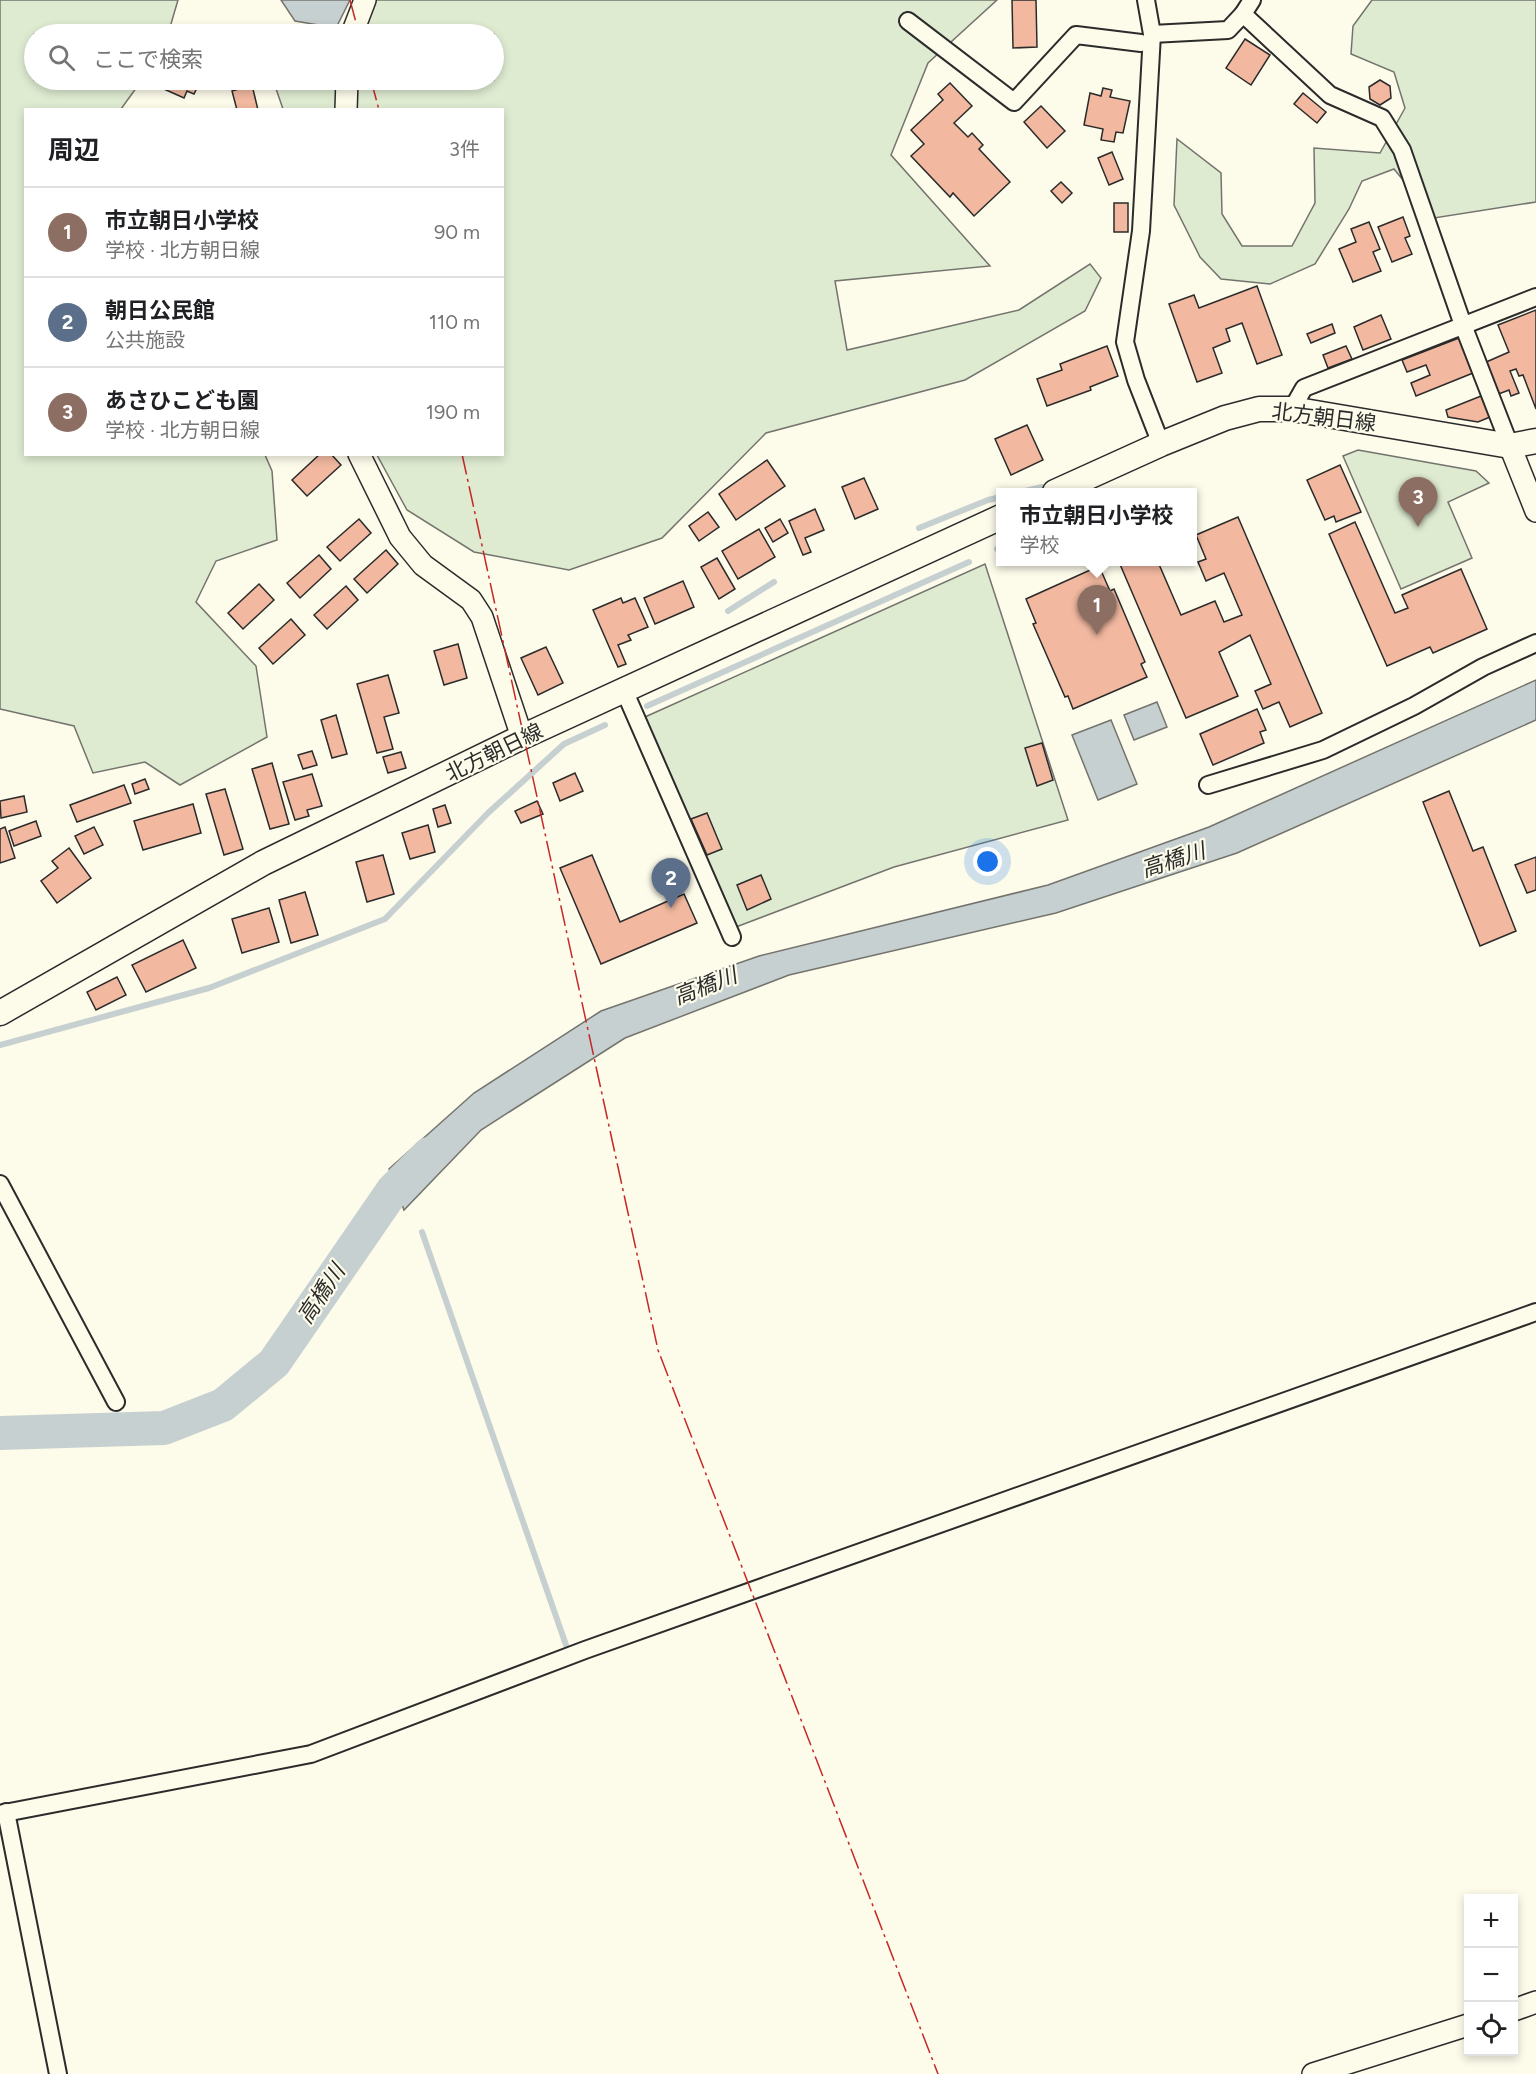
<!DOCTYPE html>
<html lang="ja">
<meta charset="utf-8">
<style>
:root{--surface:#fff;--page:#f2f2f2;--text:#202124;--muted:#757577;--line:#e0e0e0;--accent:#c62828}
body{margin:0;font-family:Figtree,"Noto Sans JP",sans-serif;background:var(--page);color:var(--text)}
.controls{position:absolute;right:18px;bottom:18px;display:grid;overflow:hidden;border-radius:0px;box-shadow:0 3px 9px #0003}
.controls button{width:54px;height:54px;display:grid;place-items:center;padding:0;border:0;border-bottom:2px solid var(--line);background:var(--surface);color:var(--text);font:30px sans-serif}
.you{position:absolute;left:988px;top:862px;width:21px;height:21px;margin:-15px;border:4px solid #fff;border-radius:50%;background:#1a73e8;box-shadow:0 0 0 9px #1a73e833}
.badge{display:grid;place-items:center;width:39px;height:39px;border-radius:50%;background:var(--accent);color:#fff;font-size:20px;font-weight:700}
.pin{position:absolute;translate:-50% -50px;filter:drop-shadow(0 2px 3px #0008)}
.pin::after{content:'';position:absolute;top:32px;width:21px;height:18px;background:inherit;clip-path:polygon(0 0,100% 0,50% 100%)}
.popup{position:absolute;left:996px;top:488px;width:201px;height:78px;box-sizing:border-box;display:grid;place-content:center;border-radius:0px;background:var(--surface);filter:drop-shadow(0 2px 4px #0005);font-size:20px;white-space:nowrap;color:var(--muted)}
.popup b{font-size:22px;color:var(--text)}
.popup::after{content:'';position:absolute;left:50%;top:100%;margin-left:-12px;border:12px solid transparent;border-top-color:var(--surface)}
.list{margin:0;padding:0;list-style:none}
h2{display:flex;justify-content:space-between;align-items:center;height:78px;margin:0;padding:0 24px;font-size:26px}
h2 small{font-size:20px;font-weight:400;color:var(--muted)}
.list li{display:grid;grid-template-columns:39px 1fr auto;gap:18px;align-items:center;box-sizing:border-box;height:90px;padding:0 24px;border-top:2px solid var(--line)}
.list b{display:block;font-size:22px;white-space:nowrap}
.list p{margin:0;font-size:20px;white-space:nowrap;color:var(--muted)}
.list em{font-size:20px;font-style:normal;color:var(--muted)}
.icon{flex:none;width:33px;height:33px;fill:none;stroke:currentColor;stroke-width:2;stroke-linecap:round;stroke-linejoin:round}
.map{position:relative;flex:none;width:1536px;height:2074px;overflow:hidden}
.search{position:absolute;background:var(--surface);box-shadow:0 3px 9px #0003;left:24px;top:24px;width:480px;height:66px;display:flex;align-items:center;gap:15px;box-sizing:border-box;padding:0 21px;border-radius:33px;color:var(--muted);font-size:22px}
.panel{position:absolute;background:var(--surface);box-shadow:0 3px 9px #0003;left:24px;top:108px;width:480px;height:348px;border-radius:0px}
.map>svg:first-child{display:block}
.green{fill:#deebd1;stroke:#74746e;stroke-width:1.5}
.water{fill:#c7d0d0;stroke:#74746e;stroke-width:1.5}
.lines{fill:none;stroke-linecap:round;stroke-linejoin:round}
.stream{stroke:#c7d0d0;stroke-width:6}
.river{stroke:#c7d0d0;stroke-width:34}
.building{fill:#f2b8a0;stroke:#2b2b2b;stroke-width:1.5}
.minor-casing{stroke:#2b2b2b;stroke-width:20}
.tertiary-casing{stroke:#2b2b2b;stroke-width:24}
.secondary-casing{stroke:#2b2b2b;stroke-width:27}
.minor{stroke:#fdfbea;stroke-width:16}
.tertiary{stroke:#fdfbea;stroke-width:21}
.secondary{stroke:#fdfbea;stroke-width:24}
.power{stroke:#c62828;stroke-width:1.5;stroke-dasharray:21 4.5 3 4.5;stroke-linecap:butt}
.labels{text-anchor:middle;dominant-baseline:central;stroke-width:4.5;stroke-linejoin:round;paint-order:stroke}
.street-label{font-size:21px;fill:#2b2b2b;stroke:#fdfbea}
.water-label{font-size:22px;font-style:italic;fill:#2b2b2b;stroke:#fdfbea}
</style>
<div class="map">
<svg width="1536" height="2074" viewBox="0 0 1536 2074">
<rect width="100%" height="100%" fill="#fdfbea"/>
<g class="green">
<path d="M0,0H178L168,34H34V80H142L121,109L26,110V454L265,455L272,471L277,540L216,561L196,602L256,666L267,737L180,785L145,762L93,773L74,726L0,709Z"/>
<path d="M364,0H997L928,63L891,155L990,266L835,281L847,350L1019,310L1090,264L1101,278L1085,311L965,380L766,433L662,538L569,570L474,552L407,510L377,455L502,454V110L283,109L273,80H494V34H345Z"/>
<path d="M1372,0H1536V202L1434,218L1394,169L1362,181L1349,209L1315,264L1270,284L1221,279L1200,257L1174,205L1177,139L1221,173L1222,214L1242,246H1292L1315,203L1314,148L1380,153L1405,108L1394,72L1351,54L1353,26Z"/>
<path d="M1358,450L1476,471L1489,483L1448,502L1472,558L1401,589L1343,456Z"/>
<path d="M985,564L1068,820L894,867L736,927L645,717Z"/>
</g>
<g class="water">
<path d="M281,0H350L336,28L295,21Z"/>
<path d="M1536,680V720L1237,853L1056,913L789,975L625,1038L481,1130L404,1210L389,1169L474,1093L601,1011L759,956L1048,885L1209,827Z"/>
<path d="M1157,702L1167,727L1134,740L1124,715Z"/>
<path d="M1111,720L1137,784L1098,800L1072,735Z"/>
</g>
<g class="lines">
<g class="stream">
<path d="M1021,492L1042,487"/>
<path d="M919,528L988,500L1001,497"/>
<path d="M997,549L1001,548"/>
<path d="M728,611L774,582"/>
<path d="M647,706L969,562"/>
<path d="M0,1045L209,988L385,919L488,813L564,744L605,725"/>
<path d="M422,1232L566,1645"/>
</g>
<path class="river" d="M0,1433L164,1428L223,1405L274,1363L393,1190L429,1154"/>
</g>
<g class="building">
<path d="M1012,0H1036L1037,47L1013,48Z"/>
<path d="M1245,39L1270,55L1251,85L1226,68Z"/>
<path d="M168,80H201L194,94L187,91L184,98L164,89Z"/>
<path d="M1380,80L1390,86L1391,98L1380,105L1370,99L1369,87Z"/>
<path d="M950,83L972,106L954,123L968,137L972,133L983,145L979,149L1010,182L974,216L953,193L950,197L911,156L924,144L911,130L943,100L938,94Z"/>
<path d="M252,85L258,110H237L232,91Z"/>
<path d="M1103,88L1112,90L1110,97L1130,101L1123,133L1116,132L1114,142L1101,140L1103,129L1084,125L1090,93L1101,96Z"/>
<path d="M1303,93L1326,112L1317,123L1294,104Z"/>
<path d="M1041,106L1065,131L1047,148L1024,122Z"/>
<path d="M1112,152L1123,179L1109,185L1098,158Z"/>
<path d="M1061,182L1072,193L1062,203L1051,191Z"/>
<rect x="1114" y="203" width="14" height="29"/>
<path d="M1403,217L1410,236L1405,238L1412,254L1392,262L1378,227Z"/>
<path d="M1369,222L1380,249L1373,252L1381,271L1353,282L1339,249L1356,242L1351,229Z"/>
<path d="M1257,286L1282,355L1257,364L1242,323L1226,329L1230,341L1213,348L1222,373L1197,382L1169,304L1194,295L1199,308Z"/>
<path d="M1536,310V409L1523,375L1519,376L1516,369L1510,371L1519,393L1511,396L1509,390L1496,395L1484,363L1509,352L1498,325Z"/>
<path d="M1381,315L1391,339L1363,350L1354,327Z"/>
<path d="M1332,324L1335,333L1311,343L1307,334Z"/>
<path d="M1459,338L1473,373L1416,396L1411,383L1430,375L1426,365L1407,372L1402,360Z"/>
<path d="M1107,346L1118,376L1090,387L1091,390L1047,406L1037,379L1062,370L1060,364Z"/>
<path d="M1346,346L1352,359L1328,368L1323,355Z"/>
<path d="M1481,396L1490,417L1478,422L1448,417L1446,410Z"/>
<path d="M1027,425L1043,460L1011,475L995,439Z"/>
<path d="M320,454H331L341,465L307,496L292,480Z"/>
<path d="M767,460L785,486L736,520L719,494Z"/>
<path d="M1340,465L1361,512L1336,522L1334,516L1325,520L1307,480Z"/>
<path d="M864,478L878,509L855,519L842,487Z"/>
<path d="M815,509L824,530L805,538L811,552L803,555L789,521Z"/>
<path d="M708,512L719,527L699,541L689,526Z"/>
<path d="M1238,517L1322,713L1290,727L1279,702L1263,709L1255,691L1271,684L1250,635L1219,652L1238,696L1186,718L1119,562H1158L1181,615L1215,601L1224,622L1242,615L1224,573L1206,581L1198,562L1206,559L1196,535Z"/>
<path d="M359,519L371,533L340,561L327,547Z"/>
<path d="M780,519L788,533L773,542L765,528Z"/>
<path d="M1355,522L1395,613L1408,608L1402,595L1461,569L1487,629L1433,653L1430,647L1387,666L1329,534Z"/>
<path d="M759,529L775,557L738,579L722,551Z"/>
<path d="M386,550L398,564L367,593L354,579Z"/>
<path d="M319,555L331,569L300,598L287,583Z"/>
<path d="M717,558L735,589L719,599L701,567Z"/>
<path d="M1099,566L1110,591L1114,589L1145,662L1141,664L1147,677L1073,709L1068,696L1065,697L1033,624L1036,623L1026,599Z"/>
<path d="M683,581L694,607L655,624L644,598Z"/>
<path d="M259,584L274,600L243,629L228,613Z"/>
<path d="M346,586L358,600L327,629L314,615Z"/>
<path d="M621,598L623,603L635,598L648,627L628,635L631,640L618,645L626,664L618,667L593,610Z"/>
<path d="M291,619L305,635L273,664L259,648Z"/>
<path d="M458,644L467,678L444,685L434,651Z"/>
<path d="M546,647L563,683L538,695L521,658Z"/>
<path d="M388,675L399,713L384,717L393,749L377,753L357,684Z"/>
<path d="M1257,709L1266,730L1260,732L1264,743L1213,765L1200,734Z"/>
<path d="M336,715L347,754L332,758L321,720Z"/>
<path d="M1042,743L1053,780L1037,786L1025,748Z"/>
<path d="M312,751L317,765L303,769L298,755Z"/>
<path d="M401,752L406,768L388,773L383,757Z"/>
<path d="M272,763L289,824L270,829L252,769Z"/>
<path d="M575,773L583,791L560,801L553,783Z"/>
<path d="M312,774L322,806L307,810L309,816L295,820L283,782Z"/>
<path d="M145,779L149,789L135,794L132,784Z"/>
<path d="M124,785L131,803L77,822L70,805Z"/>
<path d="M225,789L243,849L224,855L206,794Z"/>
<path d="M1449,791L1473,851L1483,847L1516,931L1480,946L1423,802Z"/>
<path d="M24,796L27,812L1,818L0,801Z"/>
<path d="M537,801L543,814L521,823L515,811Z"/>
<path d="M193,804L201,833L143,850L134,821Z"/>
<path d="M445,805L451,823L438,827L433,809Z"/>
<path d="M707,813L722,849L707,855L691,819Z"/>
<path d="M36,821L41,836L14,846L9,831Z"/>
<path d="M428,825L435,852L410,859L402,833Z"/>
<path d="M5,827L15,858L0,863V829Z"/>
<path d="M94,827L103,845L84,854L75,836Z"/>
<path d="M69,848L91,878L57,903L41,881L58,868L52,861Z"/>
<path d="M383,855L394,894L367,902L356,862Z"/>
<path d="M592,855L620,922L684,894L697,923L601,964L560,868Z"/>
<path d="M1536,857V890L1527,893L1515,865Z"/>
<path d="M761,875L771,899L747,910L737,885Z"/>
<path d="M305,892L318,935L291,943L279,900Z"/>
<path d="M269,908L279,942L242,953L232,919Z"/>
<path d="M183,940L196,968L146,992L132,965Z"/>
<path d="M117,977L126,995L96,1010L87,992Z"/>
</g>
<g class="lines">
<g class="minor-casing">
<g id="minor">
<path d="M1146,0L1152,34L1141,231L1125,342L1136,380L1161,444"/>
<path d="M1243,14L1252,0"/>
<path d="M908,21L1014,102L1076,35L1141,43"/>
<path d="M1152,34L1228,30L1243,14L1330,95L1382,118L1402,150L1463,325L1510,446"/>
<path d="M1292,409L1304,388L1536,297"/>
<path d="M624,690L732,937"/>
<path d="M1208,785L1323,750L1414,706L1483,667L1536,643"/>
<path d="M0,1184L116,1402"/>
<path d="M6,1812L58,2074"/>
<path d="M0,1814L311,1754L585,1650L1536,1312"/>
</g>
</g>
<g class="tertiary-casing">
<g id="tertiary">
<path d="M352,34L365,0"/>
<path d="M346,110L347,80"/>
<path d="M1510,446L1536,511"/>
<path d="M359,454L400,537L423,565L471,600L482,617L522,737"/>
<path d="M1514,2010L1536,2002"/>
<path d="M1313,2074L1468,2025"/>
</g>
</g>
<g class="secondary-casing">
<g id="secondary">
<path d="M1055,492L1161,444L1225,418L1259,409H1292L1510,446L1536,441"/>
<path d="M0,1013L263,863L522,737L1001,517"/>
</g>
</g>
<use href="#minor" class="minor"/>
<use href="#tertiary" class="tertiary"/>
<use href="#secondary" class="secondary"/>
<g class="power">
<path d="M350,0L359,34"/>
<path d="M371,80L379,110"/>
<path d="M462,454L658,1350L938,2074"/>
</g>
</g>
<g class="labels">
<g class="street-label">
<text transform="translate(1324 417) rotate(7)">北方朝日線</text>
<text transform="translate(494 752) rotate(-26)">北方朝日線</text>
</g>
<g class="water-label">
<text transform="translate(1173 860) rotate(-18)">高橋川</text>
<text transform="translate(705 986) rotate(-21)">高橋川</text>
<text transform="translate(321 1294) rotate(-56)">高橋川</text>
</g>
</g>
</svg>
<div class="controls">
<button>+</button>
<button>−</button>
<button><svg class="icon" aria-label="locate" viewBox="0 0 24 24"><circle cx="12" cy="12" r="6"/><path d="M12 2v4M12 18v4M2 12h4M18 12h4"/></svg></button>
</div>
<div class="you"></div>
<div class="pin badge" style="left:1097px;top:635px;background:#8d6e63">1</div>
<div class="popup"><b>市立朝日小学校</b>学校</div>
<div class="pin badge" style="left:671px;top:908px;background:#5c6f8a">2</div>
<div class="pin badge" style="left:1418px;top:527px;background:#8d6e63">3</div>
<div class="search"><svg class="icon" aria-label="search" viewBox="0 0 24 24"><circle cx="10" cy="10" r="6"/><path d="M15 15l6 6"/></svg>ここで検索</div>
<section class="panel">
<h2>周辺<small>3件</small></h2>
<ul class="list">
<li><span class="badge" style="background:#8d6e63">1</span><div><b>市立朝日小学校</b><p>学校 · 北方朝日線</p></div><em>90 m</em></li>
<li><span class="badge" style="background:#5c6f8a">2</span><div><b>朝日公民館</b><p>公共施設</p></div><em>110 m</em></li>
<li><span class="badge" style="background:#8d6e63">3</span><div><b>あさひこども園</b><p>学校 · 北方朝日線</p></div><em>190 m</em></li>
</ul>
</section>
</div>
